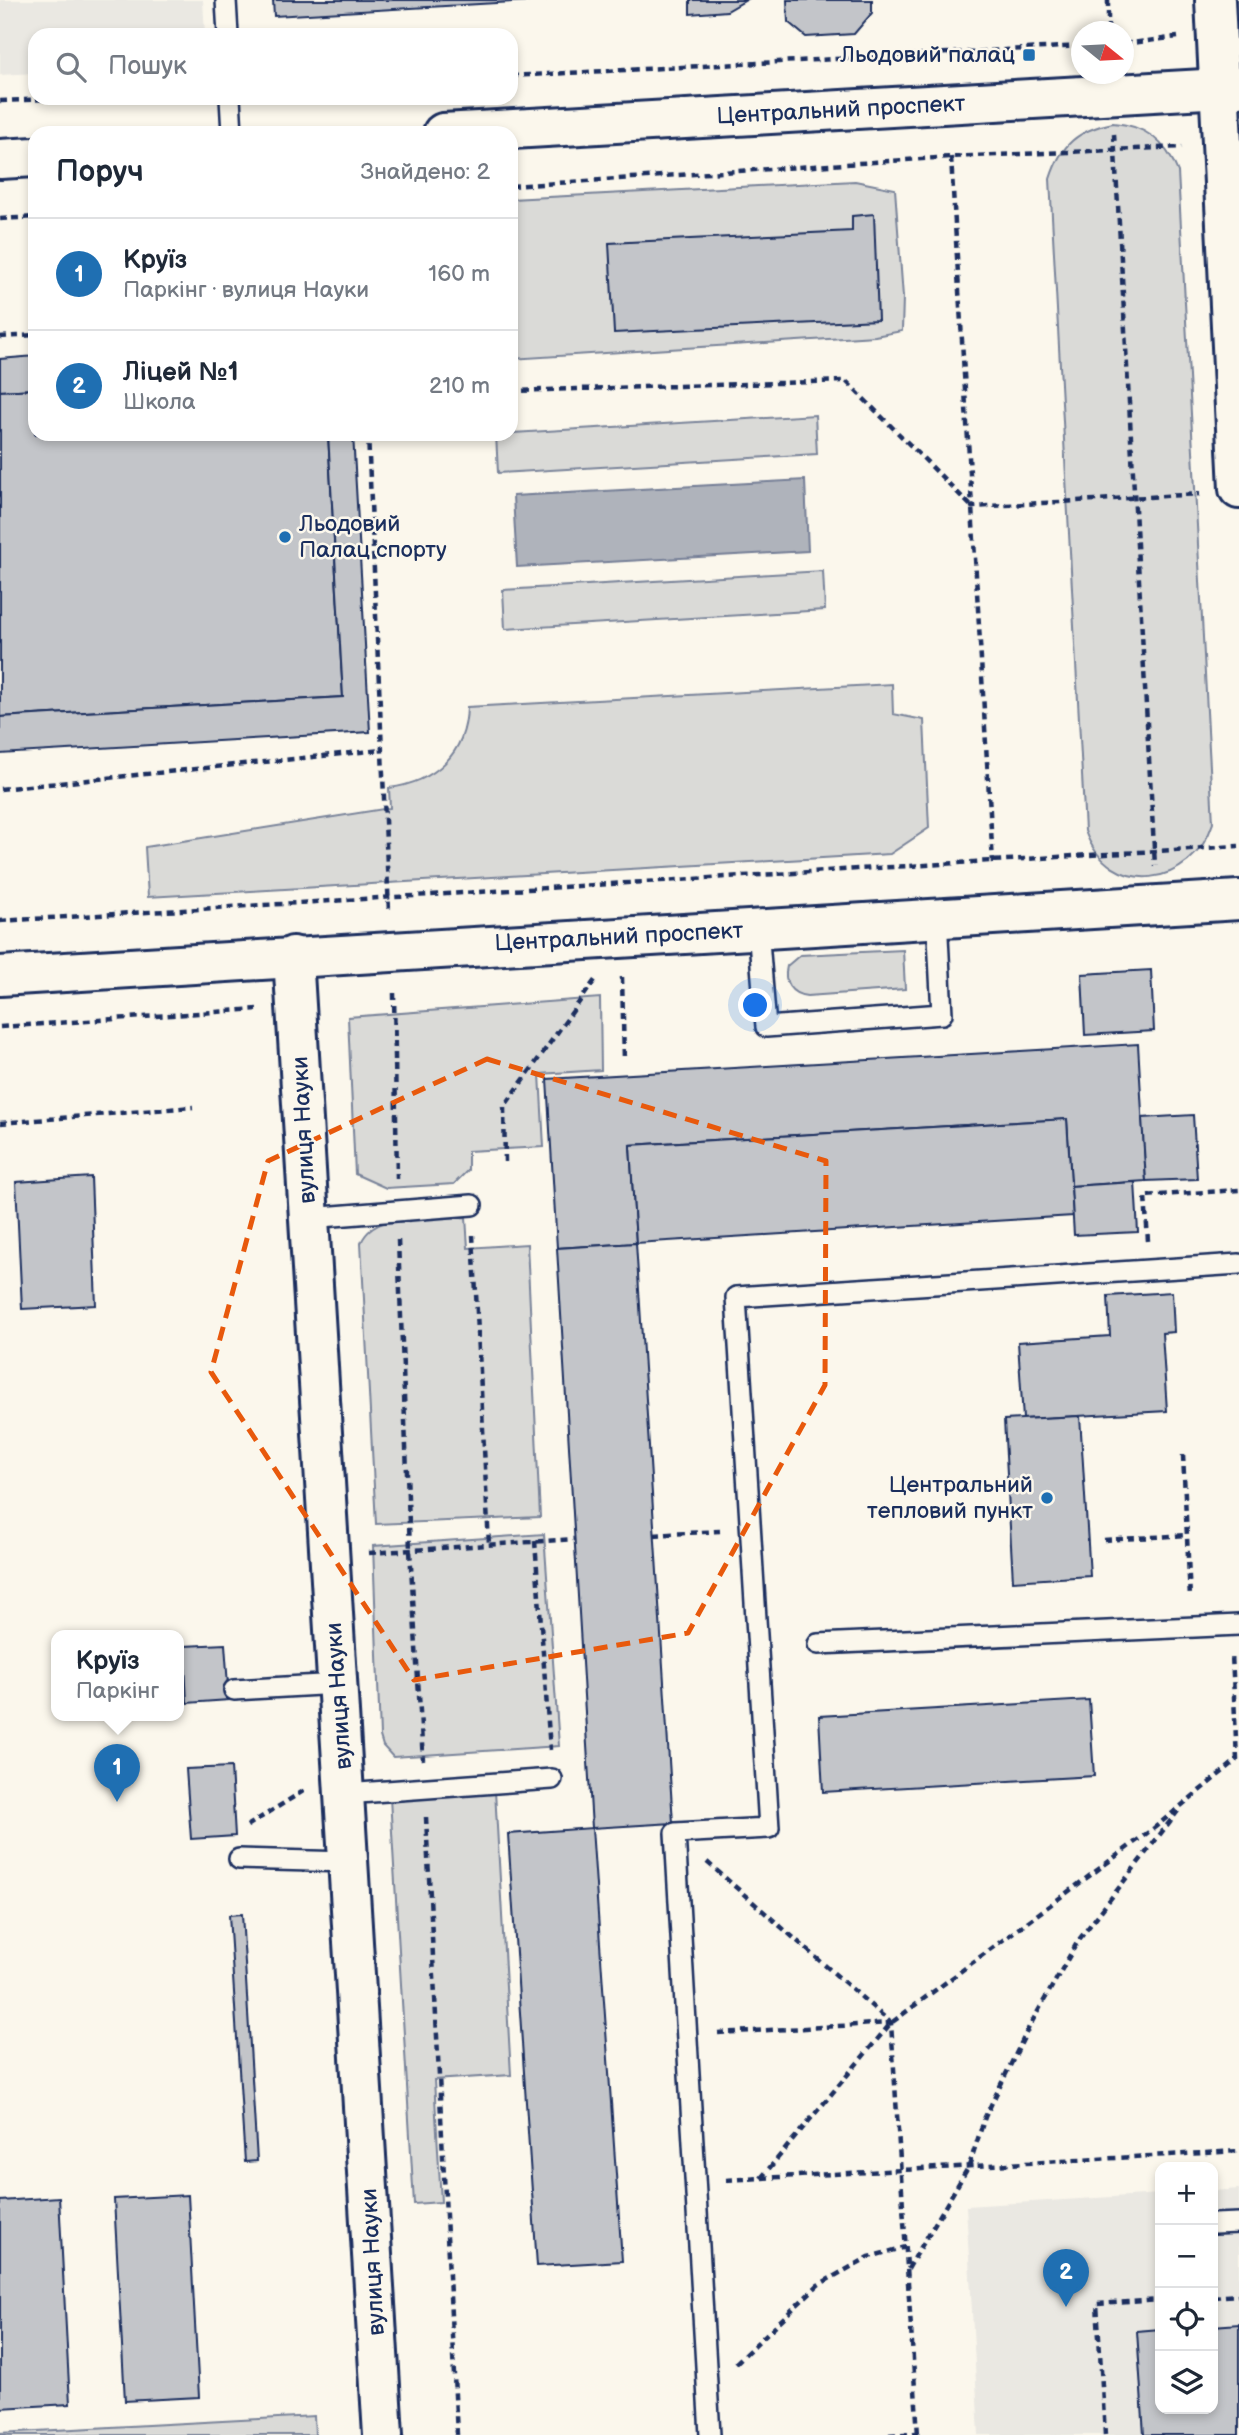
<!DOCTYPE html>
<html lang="uk">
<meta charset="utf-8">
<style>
:root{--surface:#fff;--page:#f2f2f3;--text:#1f2937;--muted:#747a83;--line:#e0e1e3;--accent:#1f6fb2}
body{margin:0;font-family:"Balsamiq Sans",sans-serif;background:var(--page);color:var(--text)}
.controls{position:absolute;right:21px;bottom:21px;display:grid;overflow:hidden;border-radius:14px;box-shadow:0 4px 10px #0003}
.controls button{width:63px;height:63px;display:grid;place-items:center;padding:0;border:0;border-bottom:2px solid var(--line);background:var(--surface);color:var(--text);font:35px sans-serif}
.compass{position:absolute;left:1071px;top:21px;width:63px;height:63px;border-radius:50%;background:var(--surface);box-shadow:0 4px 10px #0003;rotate:108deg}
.you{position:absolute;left:756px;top:1006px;width:24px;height:24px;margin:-18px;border:5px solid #fff;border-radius:50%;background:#1a73e8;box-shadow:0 0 0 10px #1a73e833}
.badge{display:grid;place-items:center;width:46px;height:46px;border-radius:50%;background:var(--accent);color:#fff;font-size:23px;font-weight:700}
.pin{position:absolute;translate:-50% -58px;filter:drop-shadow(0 2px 4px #0008)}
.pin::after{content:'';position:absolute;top:37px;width:24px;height:21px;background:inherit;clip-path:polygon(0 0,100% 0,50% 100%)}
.popup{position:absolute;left:51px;top:1630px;width:133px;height:91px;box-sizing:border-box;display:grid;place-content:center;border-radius:14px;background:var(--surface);filter:drop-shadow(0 2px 5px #0005);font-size:23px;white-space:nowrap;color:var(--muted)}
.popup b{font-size:26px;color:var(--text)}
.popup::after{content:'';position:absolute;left:50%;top:100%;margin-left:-14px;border:14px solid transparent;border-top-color:var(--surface)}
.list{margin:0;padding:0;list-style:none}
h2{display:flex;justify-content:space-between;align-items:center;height:91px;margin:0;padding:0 28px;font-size:30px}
h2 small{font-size:23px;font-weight:400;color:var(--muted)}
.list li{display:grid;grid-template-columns:46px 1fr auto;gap:21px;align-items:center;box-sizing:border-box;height:112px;padding:0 28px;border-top:2px solid var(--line)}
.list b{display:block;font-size:26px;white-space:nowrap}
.list p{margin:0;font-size:23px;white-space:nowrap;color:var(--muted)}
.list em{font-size:23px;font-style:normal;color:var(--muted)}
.icon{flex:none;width:38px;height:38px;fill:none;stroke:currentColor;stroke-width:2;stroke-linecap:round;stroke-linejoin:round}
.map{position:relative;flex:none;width:1239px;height:2435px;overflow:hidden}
.search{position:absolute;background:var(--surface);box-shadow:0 4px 10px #0003;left:28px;top:28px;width:490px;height:77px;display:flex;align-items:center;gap:18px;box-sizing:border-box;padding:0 24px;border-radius:21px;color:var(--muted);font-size:26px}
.panel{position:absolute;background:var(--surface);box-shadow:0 4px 10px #0003;left:28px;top:126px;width:490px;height:315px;border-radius:21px}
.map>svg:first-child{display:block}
.built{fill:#eae8e2}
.green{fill:#dadad7;stroke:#7a849a;stroke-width:2}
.water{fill:#afb3bb;stroke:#747e96;stroke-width:2}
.building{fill:#c3c5c9;stroke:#1b2f5e;stroke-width:2}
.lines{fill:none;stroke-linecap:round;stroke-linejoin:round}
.service-casing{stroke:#1b2f5e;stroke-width:24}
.tertiary-casing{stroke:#1b2f5e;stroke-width:44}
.path{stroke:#1b2f5e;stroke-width:4.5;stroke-dasharray:7 5;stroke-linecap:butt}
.service{stroke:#fbf7ec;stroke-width:19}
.tertiary{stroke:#fbf7ec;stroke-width:38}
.marked{fill:none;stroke:#e8590c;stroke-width:5;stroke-dasharray:14 9;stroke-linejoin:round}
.poi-dot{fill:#1f6fb2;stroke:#fbf7ec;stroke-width:2.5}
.labels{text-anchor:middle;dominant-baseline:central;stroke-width:5;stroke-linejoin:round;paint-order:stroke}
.poi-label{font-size:23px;fill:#1b2f5e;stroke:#fbf7ec;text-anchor:end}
.street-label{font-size:23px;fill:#1b2f5e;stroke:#fbf7ec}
</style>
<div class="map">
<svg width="1239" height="2435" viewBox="0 0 1239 2435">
<rect width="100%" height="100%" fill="#fbf7ec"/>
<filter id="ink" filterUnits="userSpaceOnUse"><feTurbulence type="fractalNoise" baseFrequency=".0143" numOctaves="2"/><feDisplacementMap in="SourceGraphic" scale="14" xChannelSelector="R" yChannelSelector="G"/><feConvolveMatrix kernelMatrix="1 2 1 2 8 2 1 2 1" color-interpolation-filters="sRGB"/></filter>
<g filter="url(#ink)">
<g class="built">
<path d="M0,0H203L205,35H35V73L0,75Z"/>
<path d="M1239,2189V2435H979L966,2206L1160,2194V2409H1213V2191Z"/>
</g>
<g class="green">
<path d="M1113,123C1146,125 1166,142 1178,172L1213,823C1192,888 1110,899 1085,831L1050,179C1061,144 1078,130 1113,123Z"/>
<path d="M855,181L895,189L903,297L902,331L875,336L511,359V199Z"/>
<path d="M815,415L817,454L498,473L496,434Z"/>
<path d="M823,571L825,610L505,629L503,590Z"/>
<path d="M892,684L893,714L924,720L929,828L890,854L148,897L145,847L390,808L389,788C435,782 466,754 467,707Z"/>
<path d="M903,950L905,989L807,996C790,994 783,982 787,966L800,955Z"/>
<path d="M600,998L601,1070L540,1074L544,1147L468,1151V1170L454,1184L386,1188L355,1174L348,1017Z"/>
<path d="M466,1217L468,1248L527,1244L540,1517L376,1524L361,1243C374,1209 435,1219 466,1217Z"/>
<path d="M544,1534L559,1746L393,1757L383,1746L380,1736L373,1546Z"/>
<path d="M495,1791L511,2075L434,2080L441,2202L414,2204L390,1798Z"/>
<path d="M314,2416L315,2435H0V2433Z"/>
</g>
<path class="water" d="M805,480L808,551L517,567L513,496Z"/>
<g class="building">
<path d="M273,0H547L274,16Z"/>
<path d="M690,0H746L727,11L690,14Z"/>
<path d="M787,0H872V13L854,34L806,37L788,22Z"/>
<path d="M874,214L878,320L614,333L609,243L852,231V216Z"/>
<path d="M35,356V389L0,391V359Z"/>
<path d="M35,389V434H328L343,697L0,717V391Z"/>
<path d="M328,434H353L370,732L0,754V717L343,697Z"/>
<path d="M1151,970L1154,1031L1085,1035L1082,974Z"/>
<path d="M1138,1044L1146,1181L1071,1186L1067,1119L630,1145L636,1243L557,1248L547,1079Z"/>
<path d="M1193,1115L1197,1179L1146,1181L1142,1118Z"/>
<path d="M1067,1119L1073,1216L636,1243L630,1145Z"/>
<path d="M91,1177L96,1305L22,1309L16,1182Z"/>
<path d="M1135,1182L1138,1232L1074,1235L1071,1186Z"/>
<path d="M636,1243L673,1823L592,1828L557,1248Z"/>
<path d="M1172,1292L1174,1332L1162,1333L1167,1411L1023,1419L1018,1342L1110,1336L1108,1296Z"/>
<path d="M1080,1416L1090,1576L1013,1581L1004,1420Z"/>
<path d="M225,1644L229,1700L187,1703L184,1646Z"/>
<path d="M1089,1700L1094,1776L823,1792L819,1716Z"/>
<path d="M231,1767L235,1836L191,1839L186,1769Z"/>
<path d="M592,1828L622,2261L537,2266L508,1834Z"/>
<path d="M242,1914L257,2161L245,2162L229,1915Z"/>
<path d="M188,2195L199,2397L125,2401L114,2199Z"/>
<path d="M59,2197L70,2404L0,2408V2201Z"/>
<path d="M1239,2324V2435H1144L1137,2331L1160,2329V2409H1213V2326Z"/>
</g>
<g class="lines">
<g class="service-casing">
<g id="service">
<path d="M226,0L228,35"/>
<path d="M230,98L232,133"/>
<path d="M758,928L766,1027L942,1014L937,917"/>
<path d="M309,1218L472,1205"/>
<path d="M818,1644L1239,1625"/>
<path d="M234,1690L338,1684"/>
<path d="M345,1794L552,1779"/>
<path d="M239,1859L349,1862"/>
<path d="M1214,2224L1239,2223"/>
<path d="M710,2435L675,1833L769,1828L736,1297L1239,1264"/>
</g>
</g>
<g class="tertiary-casing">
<g id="tertiary">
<path d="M1215,0L1239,489"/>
<path d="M443,133L1239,87"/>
<path d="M0,159L35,157"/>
<path d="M293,956L383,2435"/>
<path d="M0,976L1239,900"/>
</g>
</g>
<g class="path">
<path d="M1108,0V32"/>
<path d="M1124,44L1178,37"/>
<path d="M511,76L1082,46"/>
<path d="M0,101L73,98"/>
<path d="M1114,134L1155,866"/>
<path d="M951,157L972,507L1200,494"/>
<path d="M511,186L951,157L1182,147"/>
<path d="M0,219L35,217"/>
<path d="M0,337L35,335"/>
<path d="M511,391L846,381L972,507L993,863"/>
<path d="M368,434L389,911"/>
<path d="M0,789L381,750"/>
<path d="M0,921L1239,846"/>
<path d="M622,977L624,1060"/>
<path d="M394,993L397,1179"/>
<path d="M0,1027L257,1009"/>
<path d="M0,1123L193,1107"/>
<path d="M505,1162L504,1107L595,980"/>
<path d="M473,1235L489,1545"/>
<path d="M398,1240L410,1550L423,1760"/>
<path d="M1148,1241L1145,1196L1239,1190"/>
<path d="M1183,1455L1190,1598"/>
<path d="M654,1535L720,1531"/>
<path d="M1104,1540L1187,1535"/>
<path d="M535,1541L550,1750"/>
<path d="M369,1553L574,1539"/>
<path d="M426,1817L457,2435"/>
<path d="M247,1826L305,1790"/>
<path d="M707,1862L891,2023L918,2435"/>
<path d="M718,2033L891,2023"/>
<path d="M761,2178L891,2023L1154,1828L1237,1760L1232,1654"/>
<path d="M726,2180L1239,2151"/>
<path d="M908,2269L969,2166L985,2117L1029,2027L1078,1941L1178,1811"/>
<path d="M1213,2297L1239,2295"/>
<path d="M736,2363L818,2285L869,2257L906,2247"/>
<path d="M889,2435L918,2433"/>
<path d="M1105,2435L1097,2304L1160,2300"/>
</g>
<use href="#service" class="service"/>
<use href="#tertiary" class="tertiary"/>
</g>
</g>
<path class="marked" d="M487,1059L826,1161L825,1385L688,1633L414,1680L211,1372L268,1161Z"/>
<g class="poi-dot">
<rect x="1022" y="48" width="14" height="14" rx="3.5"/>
<circle cx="285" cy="537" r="7"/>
<circle cx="1047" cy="1498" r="7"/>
</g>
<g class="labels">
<g class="poi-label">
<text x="1015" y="55">Льодовий палац</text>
<text x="299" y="524" text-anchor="start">Льодовий<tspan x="299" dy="26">Палац спорту</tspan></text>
<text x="1033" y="1485">Центральний<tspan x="1033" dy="26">тепловий пункт</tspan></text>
</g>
<g class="street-label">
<text transform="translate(841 110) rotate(-3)">Центральний проспект</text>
<text transform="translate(619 937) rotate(-3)">Центральний проспект</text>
<text transform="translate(304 1130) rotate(-93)">вулиця Науки</text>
<text transform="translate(339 1696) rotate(-94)">вулиця Науки</text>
<text transform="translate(373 2262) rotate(-93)">вулиця Науки</text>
</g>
</g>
</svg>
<div class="controls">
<button>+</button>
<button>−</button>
<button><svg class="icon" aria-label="locate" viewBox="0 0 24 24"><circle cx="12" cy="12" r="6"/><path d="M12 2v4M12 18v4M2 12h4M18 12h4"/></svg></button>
<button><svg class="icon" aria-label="layers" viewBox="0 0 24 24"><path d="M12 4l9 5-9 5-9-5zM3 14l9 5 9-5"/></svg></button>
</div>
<svg class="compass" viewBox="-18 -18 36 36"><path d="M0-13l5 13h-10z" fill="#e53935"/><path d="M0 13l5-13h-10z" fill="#747a83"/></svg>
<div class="you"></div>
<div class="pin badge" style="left:117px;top:1802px">1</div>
<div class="popup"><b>Круїз</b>Паркінг</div>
<div class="pin badge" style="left:1066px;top:2307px">2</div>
<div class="search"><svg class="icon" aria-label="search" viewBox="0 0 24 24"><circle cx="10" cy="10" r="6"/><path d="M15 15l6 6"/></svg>Пошук</div>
<section class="panel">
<h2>Поруч<small>Знайдено: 2</small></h2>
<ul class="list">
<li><span class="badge">1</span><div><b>Круїз</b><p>Паркінг · вулиця Науки</p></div><em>160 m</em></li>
<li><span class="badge">2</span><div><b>Ліцей №1</b><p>Школа</p></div><em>210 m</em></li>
</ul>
</section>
</div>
